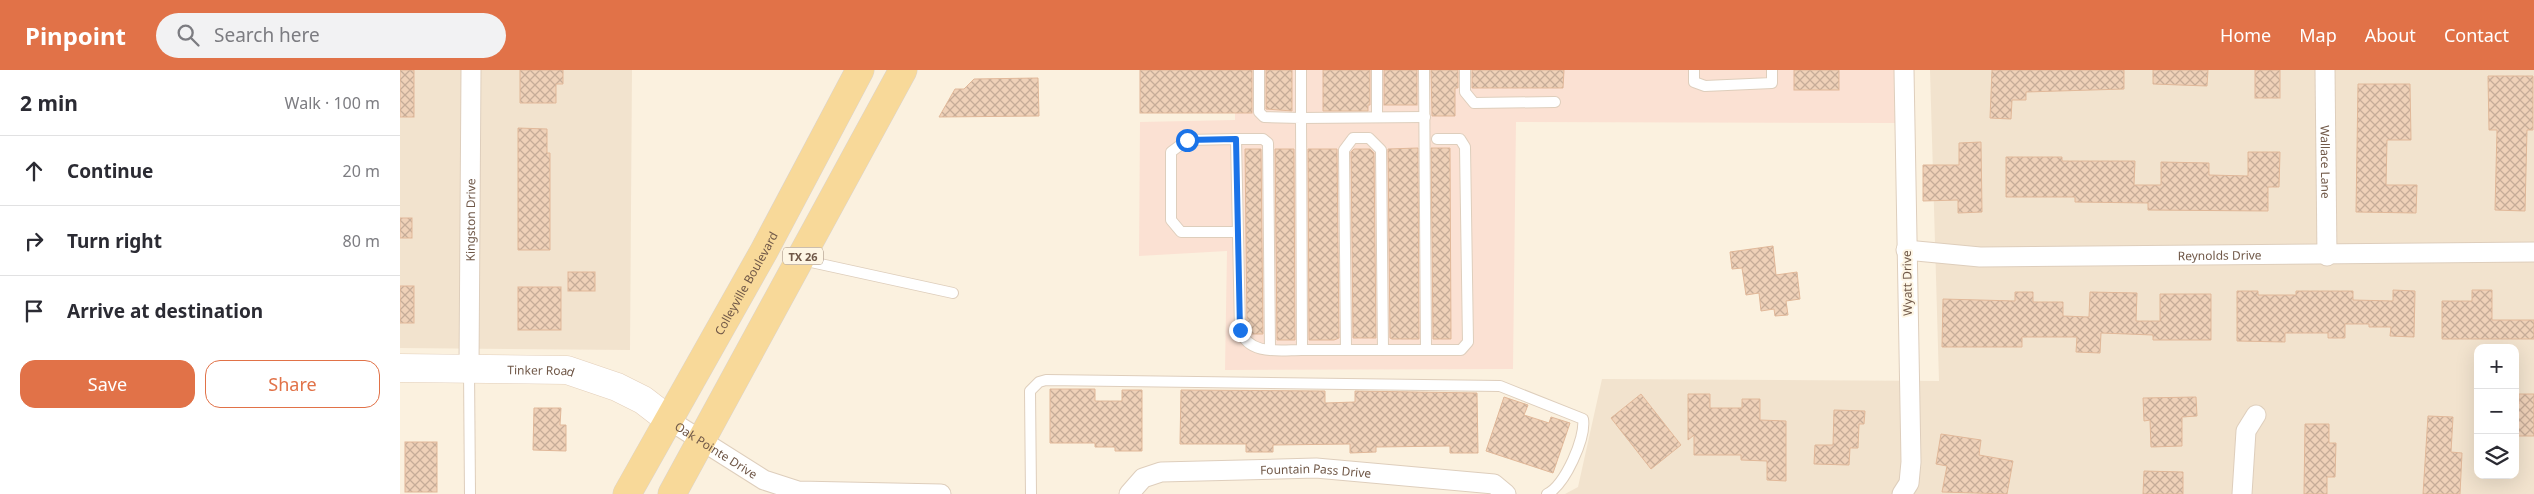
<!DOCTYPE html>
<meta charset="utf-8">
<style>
:root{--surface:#fff;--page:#f2f2f3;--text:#2b2b33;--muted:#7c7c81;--line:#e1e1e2;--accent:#e17248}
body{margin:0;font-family:"Noto Sans",sans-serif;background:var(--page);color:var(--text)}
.controls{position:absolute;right:15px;bottom:15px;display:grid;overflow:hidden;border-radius:10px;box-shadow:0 5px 20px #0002}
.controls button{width:45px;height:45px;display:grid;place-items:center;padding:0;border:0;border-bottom:1px solid var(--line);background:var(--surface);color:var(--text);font:25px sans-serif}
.stop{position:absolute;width:15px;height:15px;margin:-11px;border:4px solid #1a73e8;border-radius:50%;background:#fff}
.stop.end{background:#1a73e8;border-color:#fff;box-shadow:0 1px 5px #0008}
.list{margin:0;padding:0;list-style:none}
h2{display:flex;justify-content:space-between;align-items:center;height:65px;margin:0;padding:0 20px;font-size:21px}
h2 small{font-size:16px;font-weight:400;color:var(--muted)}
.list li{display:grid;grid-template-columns:32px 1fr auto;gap:15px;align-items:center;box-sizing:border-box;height:70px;padding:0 20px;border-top:1px solid var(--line)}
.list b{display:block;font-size:19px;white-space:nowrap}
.list em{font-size:16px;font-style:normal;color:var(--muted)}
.actions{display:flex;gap:10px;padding:15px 20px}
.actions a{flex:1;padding:11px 0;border:1px solid var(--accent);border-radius:15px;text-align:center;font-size:18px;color:var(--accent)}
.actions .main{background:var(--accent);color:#fff}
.icon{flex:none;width:28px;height:28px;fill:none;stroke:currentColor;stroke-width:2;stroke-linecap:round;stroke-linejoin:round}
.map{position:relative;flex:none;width:2134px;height:424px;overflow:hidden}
header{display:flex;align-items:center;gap:30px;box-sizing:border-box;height:70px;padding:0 25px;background:var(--accent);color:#fff}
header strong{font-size:24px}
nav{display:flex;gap:28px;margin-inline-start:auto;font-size:18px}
.search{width:350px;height:45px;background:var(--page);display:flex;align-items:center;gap:12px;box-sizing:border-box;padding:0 18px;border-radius:28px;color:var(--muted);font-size:19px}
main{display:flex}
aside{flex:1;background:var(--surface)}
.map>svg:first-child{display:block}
.residential{fill:#f2e3ce;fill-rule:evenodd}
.commercial{fill:#fbe1d3}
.building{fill:url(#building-cross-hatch);stroke:#e1b899}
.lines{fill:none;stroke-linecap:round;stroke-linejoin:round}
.service-casing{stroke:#decebc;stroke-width:12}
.minor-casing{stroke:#decebc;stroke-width:21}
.secondary-casing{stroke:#e3cfba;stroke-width:29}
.primary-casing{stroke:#dad4cf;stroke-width:29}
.service{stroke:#fff;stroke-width:10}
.minor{stroke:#fff;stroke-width:19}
.secondary{stroke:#fff;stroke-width:28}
.primary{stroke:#f8d999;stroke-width:28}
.route{stroke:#1a73e8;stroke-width:6}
.labels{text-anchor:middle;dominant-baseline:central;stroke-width:4;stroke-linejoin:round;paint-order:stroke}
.shield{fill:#fef6e5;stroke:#9b8777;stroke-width:1}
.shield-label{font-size:11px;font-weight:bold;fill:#705848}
.street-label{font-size:12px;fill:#705848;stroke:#fef6e5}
</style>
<header>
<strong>Pinpoint</strong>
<div class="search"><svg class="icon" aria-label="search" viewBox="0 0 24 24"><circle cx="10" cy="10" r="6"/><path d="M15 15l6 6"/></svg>Search here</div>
<nav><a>Home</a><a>Map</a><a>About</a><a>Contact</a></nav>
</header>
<main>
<aside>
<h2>2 min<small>Walk · 100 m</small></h2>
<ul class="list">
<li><svg class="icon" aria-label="ahead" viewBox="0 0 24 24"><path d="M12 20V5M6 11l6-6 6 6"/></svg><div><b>Continue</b></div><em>20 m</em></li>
<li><svg class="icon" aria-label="right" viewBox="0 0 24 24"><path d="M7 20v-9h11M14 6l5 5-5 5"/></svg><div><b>Turn right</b></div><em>80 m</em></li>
<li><svg class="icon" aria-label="arrive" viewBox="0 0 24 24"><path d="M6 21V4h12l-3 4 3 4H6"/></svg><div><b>Arrive at destination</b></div></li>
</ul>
<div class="actions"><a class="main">Save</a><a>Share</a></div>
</aside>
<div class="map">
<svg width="2134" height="424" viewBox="0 0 2134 424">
<defs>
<pattern id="building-cross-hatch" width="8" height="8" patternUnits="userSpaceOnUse" patternTransform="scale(1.25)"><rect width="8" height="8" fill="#efd1b8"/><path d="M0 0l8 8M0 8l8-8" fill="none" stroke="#c6ac98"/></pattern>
</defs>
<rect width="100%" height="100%" fill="#fbf1df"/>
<g class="residential">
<path d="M0,0H232L230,280L0,278Z"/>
<path d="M1530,0H2134V424H1165L1178,417L1202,309L1539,311ZM2078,278H2115V405H2078Z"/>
</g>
<path class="commercial" d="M835,0H1494L1495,53L1116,52L1113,299L825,300L827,181L739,186L740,52L835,50Z"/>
<g class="building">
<rect x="0" y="0" width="14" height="47"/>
<path d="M120,0H163V14H156V33H120Z"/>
<rect x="740" y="0" width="112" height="43"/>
<path d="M866,0H892V41L866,39Z"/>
<path d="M923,0H970V35H968V41H923Z"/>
<rect x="984" y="0" width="33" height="35"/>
<path d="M1031,0H1058V18H1055V46H1032Z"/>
<path d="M1072,0H1164L1163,18H1072Z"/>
<rect x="1394" y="0" width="45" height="20"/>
<path d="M1592,0H1724V19L1626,22V30H1612L1611,49L1590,48Z"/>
<path d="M1753,0H1808L1807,16L1753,14Z"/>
<rect x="1855" y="0" width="25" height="28"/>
<path d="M2088,6H2133V60H2127L2125,141L2095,140L2097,60H2089Z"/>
<path d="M638,8L639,46L539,47L555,19H564L574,9Z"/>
<path d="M1958,14H2010L2011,70H1987L1986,115H2017L2016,143L1956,142Z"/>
<path d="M118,58L147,59V83H150V180H118Z"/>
<path d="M1581,72L1582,142L1558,143V130L1523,131V95H1559V73Z"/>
<path d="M1018,78L1019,269H992L990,268L988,79Z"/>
<path d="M1031,78H1050L1051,269H1033Z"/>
<path d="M845,79H861L863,264H850L847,258Z"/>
<path d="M875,79H894L895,270H877Z"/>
<path d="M908,79H937L939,268L934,270H909Z"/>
<path d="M954,79H970L974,83L976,268H953L951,82Z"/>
<path d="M1848,82H1880L1879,117H1868V141L1748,140V133L1675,132V127H1606V87H1662V91H1735L1734,115H1761V92L1809,93V105L1848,106Z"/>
<rect x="0" y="148" width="12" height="20"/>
<path d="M1373,176L1376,205L1397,202L1400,229L1386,231L1388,245L1375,246L1374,239L1361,241L1359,223L1346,225L1342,198L1332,199L1330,182Z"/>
<rect x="168" y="202" width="27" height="19"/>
<rect x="0" y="216" width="14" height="37"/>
<rect x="118" y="217" width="43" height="43"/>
<path d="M1993,220L2015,221L2014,267L1990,266L1991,257H1969V254H1945V268H1928V263H1885V272L1837,271V221H1858V225H1896V221H1953V230L1993,231Z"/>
<path d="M2072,220H2092V250H2134V269H2042V231H2072Z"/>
<path d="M1615,222H1633V232H1663V246L1689,247L1690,222L1737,223L1736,251H1760V224H1811V270H1753V265L1701,263L1700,283L1676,282L1677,267H1622V277H1542L1543,229L1615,231Z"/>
<path d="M650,319H695V331H722V320H742V381H715V377H695V373H650Z"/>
<path d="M781,320L925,321V333L955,332V321L1077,323L1078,383H1050V376L976,377V382L950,383V374L873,375V382H846V374H780Z"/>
<path d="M1241,324L1281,375L1251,399L1211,348Z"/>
<path d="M1288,324H1310V338H1342V329H1360V350L1386,351V411L1367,410V391L1341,390V385H1294V365L1288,370Z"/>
<path d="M2119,324H2134V366H2115V334H2119Z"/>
<path d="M1104,327L1128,335L1124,345L1149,353L1151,347L1170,353L1153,403L1086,381Z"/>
<path d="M1796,327L1797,346L1782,347V376L1751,377L1750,350L1744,351L1743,328Z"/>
<path d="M134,338H161L160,355H166V381L133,380Z"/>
<path d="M1434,340L1465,341L1464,354H1459L1458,378H1450L1449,395L1414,394L1415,375H1433Z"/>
<path d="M2028,346L2053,347L2051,382L2062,383L2060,424H2023Z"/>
<path d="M1905,354H1929V373H1936L1935,407H1927V424H1904Z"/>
<path d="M1541,364L1581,370L1579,385L1613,391L1607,424L1542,422L1547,396L1536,394Z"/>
<rect x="5" y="372" width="32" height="50"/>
<path d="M1744,401L1783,402V424H1743Z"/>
</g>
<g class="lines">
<g class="service-casing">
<g id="service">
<path d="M901,0V48L1025,47"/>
<path d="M977,0V47"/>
<path d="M1024,0L1026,280"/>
<path d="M1065,0V22L1074,33L1155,32"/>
<path d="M1294,0V12L1305,16L1372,13V0"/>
<path d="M836,69H863L868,73L870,279"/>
<path d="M838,162H781L771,150V82L787,70L836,69L840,260C849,286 880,280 902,280L901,48L864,47L859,42V0"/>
<path d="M402,190L553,223"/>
<path d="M902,280H1061L1068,272L1065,77L1060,69H1037"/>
<path d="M946,280L944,80L953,68H969L981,80L983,280"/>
<path d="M69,300L70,424"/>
<path d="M631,424L630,321L639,312L646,310L1100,316L1183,349C1186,368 1165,415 1147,424"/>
</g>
</g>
<g class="minor-casing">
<g id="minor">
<path id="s1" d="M1925,0L1927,186"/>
<path id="s2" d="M1506,180L1580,187L2134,182"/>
<path id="s3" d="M69,299L71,0"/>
<path id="s4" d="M269,350L364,410L398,421L541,424"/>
<path id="s5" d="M729,424L743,408L761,402L916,398L1094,414L1106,424"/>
<path d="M1502,424L1509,413L1511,392L1504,0"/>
<path d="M1842,424L1846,361L1856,345"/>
</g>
</g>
<g class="secondary-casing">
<g id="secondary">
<path id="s6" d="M0,298L167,300L217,317L243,330L269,350"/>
</g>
</g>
<g class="primary-casing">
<g id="primary">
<path id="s7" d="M227,424L364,181L460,0"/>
<path d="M272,424L503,0"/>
</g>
</g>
<use href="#service" class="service"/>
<use href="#minor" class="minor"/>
<use href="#secondary" class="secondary"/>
<use href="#primary" class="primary"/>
</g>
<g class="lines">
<path class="route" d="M787,70L836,69L840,260"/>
</g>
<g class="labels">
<rect class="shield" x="383" y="177.5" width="40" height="17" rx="4"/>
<g class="shield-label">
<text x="403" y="186">TX 26</text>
</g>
<g class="street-label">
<text stroke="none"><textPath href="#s1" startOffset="92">Wallace Lane</textPath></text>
<text stroke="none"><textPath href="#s3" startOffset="149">Kingston Drive</textPath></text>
<text stroke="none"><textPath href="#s2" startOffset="314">Reynolds Drive</textPath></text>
<text stroke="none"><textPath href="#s7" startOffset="242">Colleyville Boulevard</textPath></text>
<text transform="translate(1507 213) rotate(-91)">Wyatt Drive</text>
<text stroke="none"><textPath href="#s6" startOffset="141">Tinker Road</textPath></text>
<text stroke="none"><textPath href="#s4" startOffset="56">Oak Pointe Drive</textPath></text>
<text stroke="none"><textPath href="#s5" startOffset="195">Fountain Pass Drive</textPath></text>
</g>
</g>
</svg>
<div class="controls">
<button>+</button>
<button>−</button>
<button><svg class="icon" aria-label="layers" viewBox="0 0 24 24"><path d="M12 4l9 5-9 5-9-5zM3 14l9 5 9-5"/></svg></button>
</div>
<div class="stop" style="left:787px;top:70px"></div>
<div class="stop end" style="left:840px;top:260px"></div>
</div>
</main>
